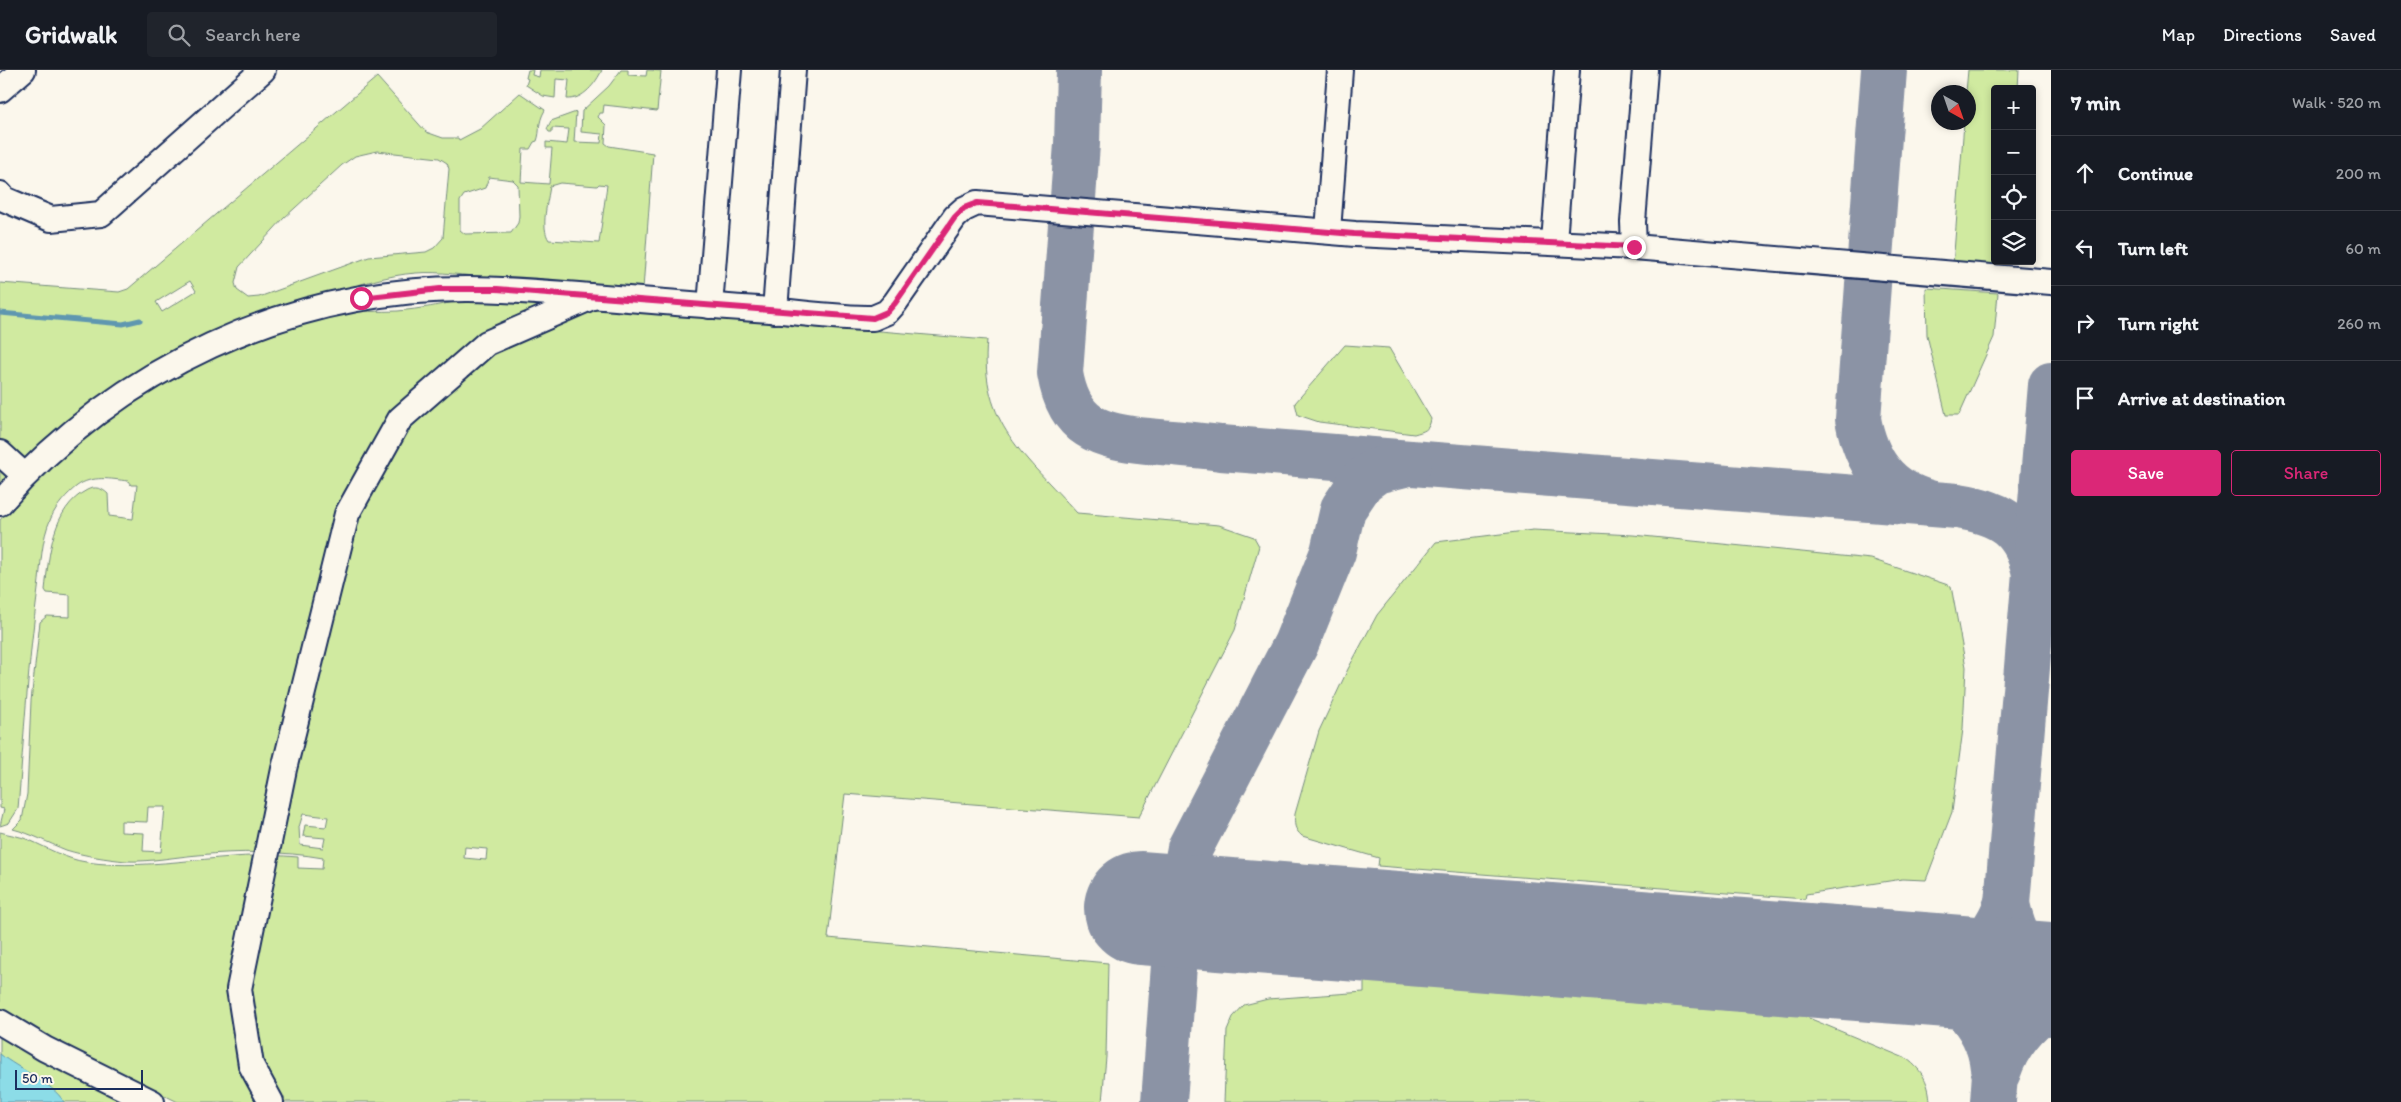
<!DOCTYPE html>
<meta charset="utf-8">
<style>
:root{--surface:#171b24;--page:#20242c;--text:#f1f3f6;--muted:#9ea1a6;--line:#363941;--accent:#db2777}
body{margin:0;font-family:Itim,sans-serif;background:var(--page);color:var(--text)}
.controls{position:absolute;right:15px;top:15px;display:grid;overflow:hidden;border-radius:5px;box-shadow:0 2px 8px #0003}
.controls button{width:45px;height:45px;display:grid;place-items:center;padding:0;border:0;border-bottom:1px solid var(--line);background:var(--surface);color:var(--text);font:25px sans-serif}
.compass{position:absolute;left:1931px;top:15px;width:45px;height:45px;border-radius:50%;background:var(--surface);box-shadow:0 2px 8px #0003;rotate:140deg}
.scale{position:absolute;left:15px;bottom:12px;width:128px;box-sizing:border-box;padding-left:5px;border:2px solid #1b2f5e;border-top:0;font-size:14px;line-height:18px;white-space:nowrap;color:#1b2f5e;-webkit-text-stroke:4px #fbf7ec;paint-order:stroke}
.stop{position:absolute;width:15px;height:15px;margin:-11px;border:4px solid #db2777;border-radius:50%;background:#fff}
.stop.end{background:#db2777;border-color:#fff;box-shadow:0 1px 5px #0008}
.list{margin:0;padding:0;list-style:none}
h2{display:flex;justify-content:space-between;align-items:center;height:65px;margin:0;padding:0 20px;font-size:21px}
h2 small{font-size:16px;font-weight:400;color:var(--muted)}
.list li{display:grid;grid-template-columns:32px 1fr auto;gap:15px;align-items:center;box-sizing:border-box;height:75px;padding:0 20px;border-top:1px solid var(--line)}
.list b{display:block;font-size:19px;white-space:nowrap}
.list em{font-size:16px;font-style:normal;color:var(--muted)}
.actions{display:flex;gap:10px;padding:15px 20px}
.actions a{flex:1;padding:11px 0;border:1px solid var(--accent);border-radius:5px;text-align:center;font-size:18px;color:var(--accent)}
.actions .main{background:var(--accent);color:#fff}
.icon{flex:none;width:28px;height:28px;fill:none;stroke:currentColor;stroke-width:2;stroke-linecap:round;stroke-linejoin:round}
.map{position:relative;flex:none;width:2051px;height:1032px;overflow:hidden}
header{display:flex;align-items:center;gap:30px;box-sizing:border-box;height:70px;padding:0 25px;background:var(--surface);border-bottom:1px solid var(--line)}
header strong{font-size:24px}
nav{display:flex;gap:28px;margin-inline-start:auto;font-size:18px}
.search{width:350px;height:45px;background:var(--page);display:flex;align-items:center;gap:12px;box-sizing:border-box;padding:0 18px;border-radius:5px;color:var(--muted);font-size:19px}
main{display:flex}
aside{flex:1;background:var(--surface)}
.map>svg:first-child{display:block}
.green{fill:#d0eaa0;stroke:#768c7f;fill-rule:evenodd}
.water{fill:#8cdce7;stroke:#5f97b0}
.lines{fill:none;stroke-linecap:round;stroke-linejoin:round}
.stream{stroke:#5f97b0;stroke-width:5}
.taxiway{stroke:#8b93a5;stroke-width:46}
.runway{stroke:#8b93a5;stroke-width:114}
.minor-casing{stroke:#1b2f5e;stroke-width:28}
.minor{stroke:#fbf7ec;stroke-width:24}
.route{stroke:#db2777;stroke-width:6}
</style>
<header>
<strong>Gridwalk</strong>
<div class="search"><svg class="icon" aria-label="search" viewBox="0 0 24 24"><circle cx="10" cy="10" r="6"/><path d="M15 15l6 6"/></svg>Search here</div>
<nav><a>Map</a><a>Directions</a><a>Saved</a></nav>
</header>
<main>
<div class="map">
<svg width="2051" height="1032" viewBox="0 0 2051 1032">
<rect width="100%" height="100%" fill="#fbf7ec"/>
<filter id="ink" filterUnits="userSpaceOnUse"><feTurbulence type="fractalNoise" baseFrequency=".02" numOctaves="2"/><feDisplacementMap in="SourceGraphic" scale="10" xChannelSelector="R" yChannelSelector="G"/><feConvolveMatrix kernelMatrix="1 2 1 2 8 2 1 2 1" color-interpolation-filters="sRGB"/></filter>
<g filter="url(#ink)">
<g class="green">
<path d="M528,0H533L532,5L539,7L540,0H602C596,13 583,30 567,29L569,10L556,9L555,28L543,26L526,15L528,9L526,8Z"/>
<path d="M621,0H628V5L646,6L647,0L661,1L657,41L604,35L603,43H600L598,47L606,55L605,73L609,76L653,83L643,219C591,215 539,211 488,207C465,206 440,201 416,203C387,205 360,215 332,222C202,255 92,315 0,414V213L119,222L128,219L377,7L426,62L443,68H458L459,70L480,59L520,23L545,40C537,54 541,60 537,71L534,72L530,79H523L521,112L549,114L552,78H546V72L567,74L569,59L552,58V62H549L547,59L551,51L576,42L574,72L601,73L602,64L581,62L582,41L609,16ZM377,81L439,88L447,93L449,99L443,168L434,178L426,182L369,187L259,227L248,228L237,220L235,213L239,197L284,148L342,95L355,86ZM489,107L513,110L518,115L519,146L518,153L511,163L465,164L460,160V131L464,125L485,118ZM560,113L597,116L599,114L607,115L599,173L549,170C540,157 548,131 550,116ZM190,211L196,221L162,242L156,232Z"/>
<path d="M1968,0H2019L2018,19H1995V191H2000L1999,199L1953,196L1964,53L1968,52V22H1966Z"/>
<path d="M1926,218L1998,223L1994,267L1959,345H1946L1927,265Z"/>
<path d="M462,230L641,241L987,270C979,354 1026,386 1077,443L1219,455L1254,467L1259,476L1235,560L1139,747L845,724L828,868L1108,893L1106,987L1102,1032H178L43,965L0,938V762C10,765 20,766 29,770C48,778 65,789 86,792C155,802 227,780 298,787V798L322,799L323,788C284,781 238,781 198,785C174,787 150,792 126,791C107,789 85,786 66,780C48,773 32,764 13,759L22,750L27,724L31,631L40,552L47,546L70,547V525L47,523L45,520C49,485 52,438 87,420C95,416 102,418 108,424L109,446L133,449L137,415H131L128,411C111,409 92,405 77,416C67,424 56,436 51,448C41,469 41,497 38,519C28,593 24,666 18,739L9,753L0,756L4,739L0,738V450C82,345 213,273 341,244C360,240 379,242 398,241C420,239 441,235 462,230ZM148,737H165L161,782L143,781L144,763L121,762V751L147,752ZM303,744L328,747L326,757L305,755L303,766L325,768L323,778L300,775L299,757ZM465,777L487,779L486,790L464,788Z"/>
<path d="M1345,275L1389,278L1431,349C1429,361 1424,361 1414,364L1319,352L1298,345L1295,333Z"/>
<path d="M1533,460L1633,465L1871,489L1951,516L1966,597L1963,659L1952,742L1926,810L1902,809L1806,824L1805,829L1378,796L1379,788L1302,766C1294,759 1294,754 1295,744L1319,661L1348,599L1377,545L1436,472Z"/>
<path d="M1364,911L1804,946L1907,989C1923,1001 1929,1013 1930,1032H1224L1227,961L1233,947L1244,935L1268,929L1364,922Z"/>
<path d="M0,964L129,1032H0Z"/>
</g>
<path class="water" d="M0,984C18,999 52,1012 64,1032H0Z"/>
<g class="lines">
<path class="stream" d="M0,243L123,254L140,250"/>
<g class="taxiway">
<path d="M1079,0L1077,74L1060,303C1069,358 1099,366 1148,371C1172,373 1197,375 1221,378L1958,436C2003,443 2024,457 2035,503"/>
<path d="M1884,0L1858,349C1866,391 1885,421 1929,433"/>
<path d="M2007,834C2013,862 2023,886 2051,898"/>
<path d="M1740,889L1900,902C1945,909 1989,951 1993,998"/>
<path d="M1893,891C1948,895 1986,892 2007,833"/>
<path d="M1998,1002C2007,974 2026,950 2051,935"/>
<path d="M1164,1032L1178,840L1190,778L1296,574L1333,482L1343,439L1362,411L1376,401L1409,393"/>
<path d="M1993,1032L2007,833L2051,315"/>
</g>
<path class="runway" d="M1141,838L2051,909"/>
<g class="minor-casing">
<g id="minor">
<path d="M0,20L23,0"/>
<path d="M0,124L4,129L51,149L101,144L263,0"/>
<path d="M1328,161L1340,0"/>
<path d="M1554,172L1567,0"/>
<path d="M1634,177L1633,152L1645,0"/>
<path d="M710,236L729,0"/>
<path d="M775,241L793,0"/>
<path d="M0,383L24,405"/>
<path d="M0,433C117,299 290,218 469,219C510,219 551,223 591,226C651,231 710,236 770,240C804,243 839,248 873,248L887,242L895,233L955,147L964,139L977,133L1355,164L1634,177L2051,212"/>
<path d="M0,952L45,979L152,1032"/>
<path d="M271,1032L251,995L239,919L284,699L347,444L400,349L487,273L590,228"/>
</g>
</g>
<use href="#minor" class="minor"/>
</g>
</g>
<g class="lines" filter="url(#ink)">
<path class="route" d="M361,228L440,219H497L873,248L887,242L895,233L955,147L964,138L977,133L1354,164L1634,177"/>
</g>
</svg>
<div class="controls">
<button>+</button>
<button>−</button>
<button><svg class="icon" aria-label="locate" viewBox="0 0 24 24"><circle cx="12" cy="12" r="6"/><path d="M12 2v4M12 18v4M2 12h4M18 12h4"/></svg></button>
<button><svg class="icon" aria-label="layers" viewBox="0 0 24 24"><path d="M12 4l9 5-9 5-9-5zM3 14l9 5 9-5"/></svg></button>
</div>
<svg class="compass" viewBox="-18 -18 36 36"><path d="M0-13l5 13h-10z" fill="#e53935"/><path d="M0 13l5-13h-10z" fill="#9ea1a6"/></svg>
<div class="scale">50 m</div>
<div class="stop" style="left:361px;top:228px"></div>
<div class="stop end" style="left:1634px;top:177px"></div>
</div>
<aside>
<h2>7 min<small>Walk · 520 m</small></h2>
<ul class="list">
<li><svg class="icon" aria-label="ahead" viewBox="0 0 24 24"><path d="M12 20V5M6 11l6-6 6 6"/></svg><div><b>Continue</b></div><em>200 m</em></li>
<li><svg class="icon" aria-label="left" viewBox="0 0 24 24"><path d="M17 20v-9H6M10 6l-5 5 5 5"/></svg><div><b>Turn left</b></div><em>60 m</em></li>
<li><svg class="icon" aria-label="right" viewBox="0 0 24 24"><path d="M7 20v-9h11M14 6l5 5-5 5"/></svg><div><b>Turn right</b></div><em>260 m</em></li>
<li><svg class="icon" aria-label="arrive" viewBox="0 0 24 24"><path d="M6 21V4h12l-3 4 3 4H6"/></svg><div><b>Arrive at destination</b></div></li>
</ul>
<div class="actions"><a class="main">Save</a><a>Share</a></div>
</aside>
</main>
